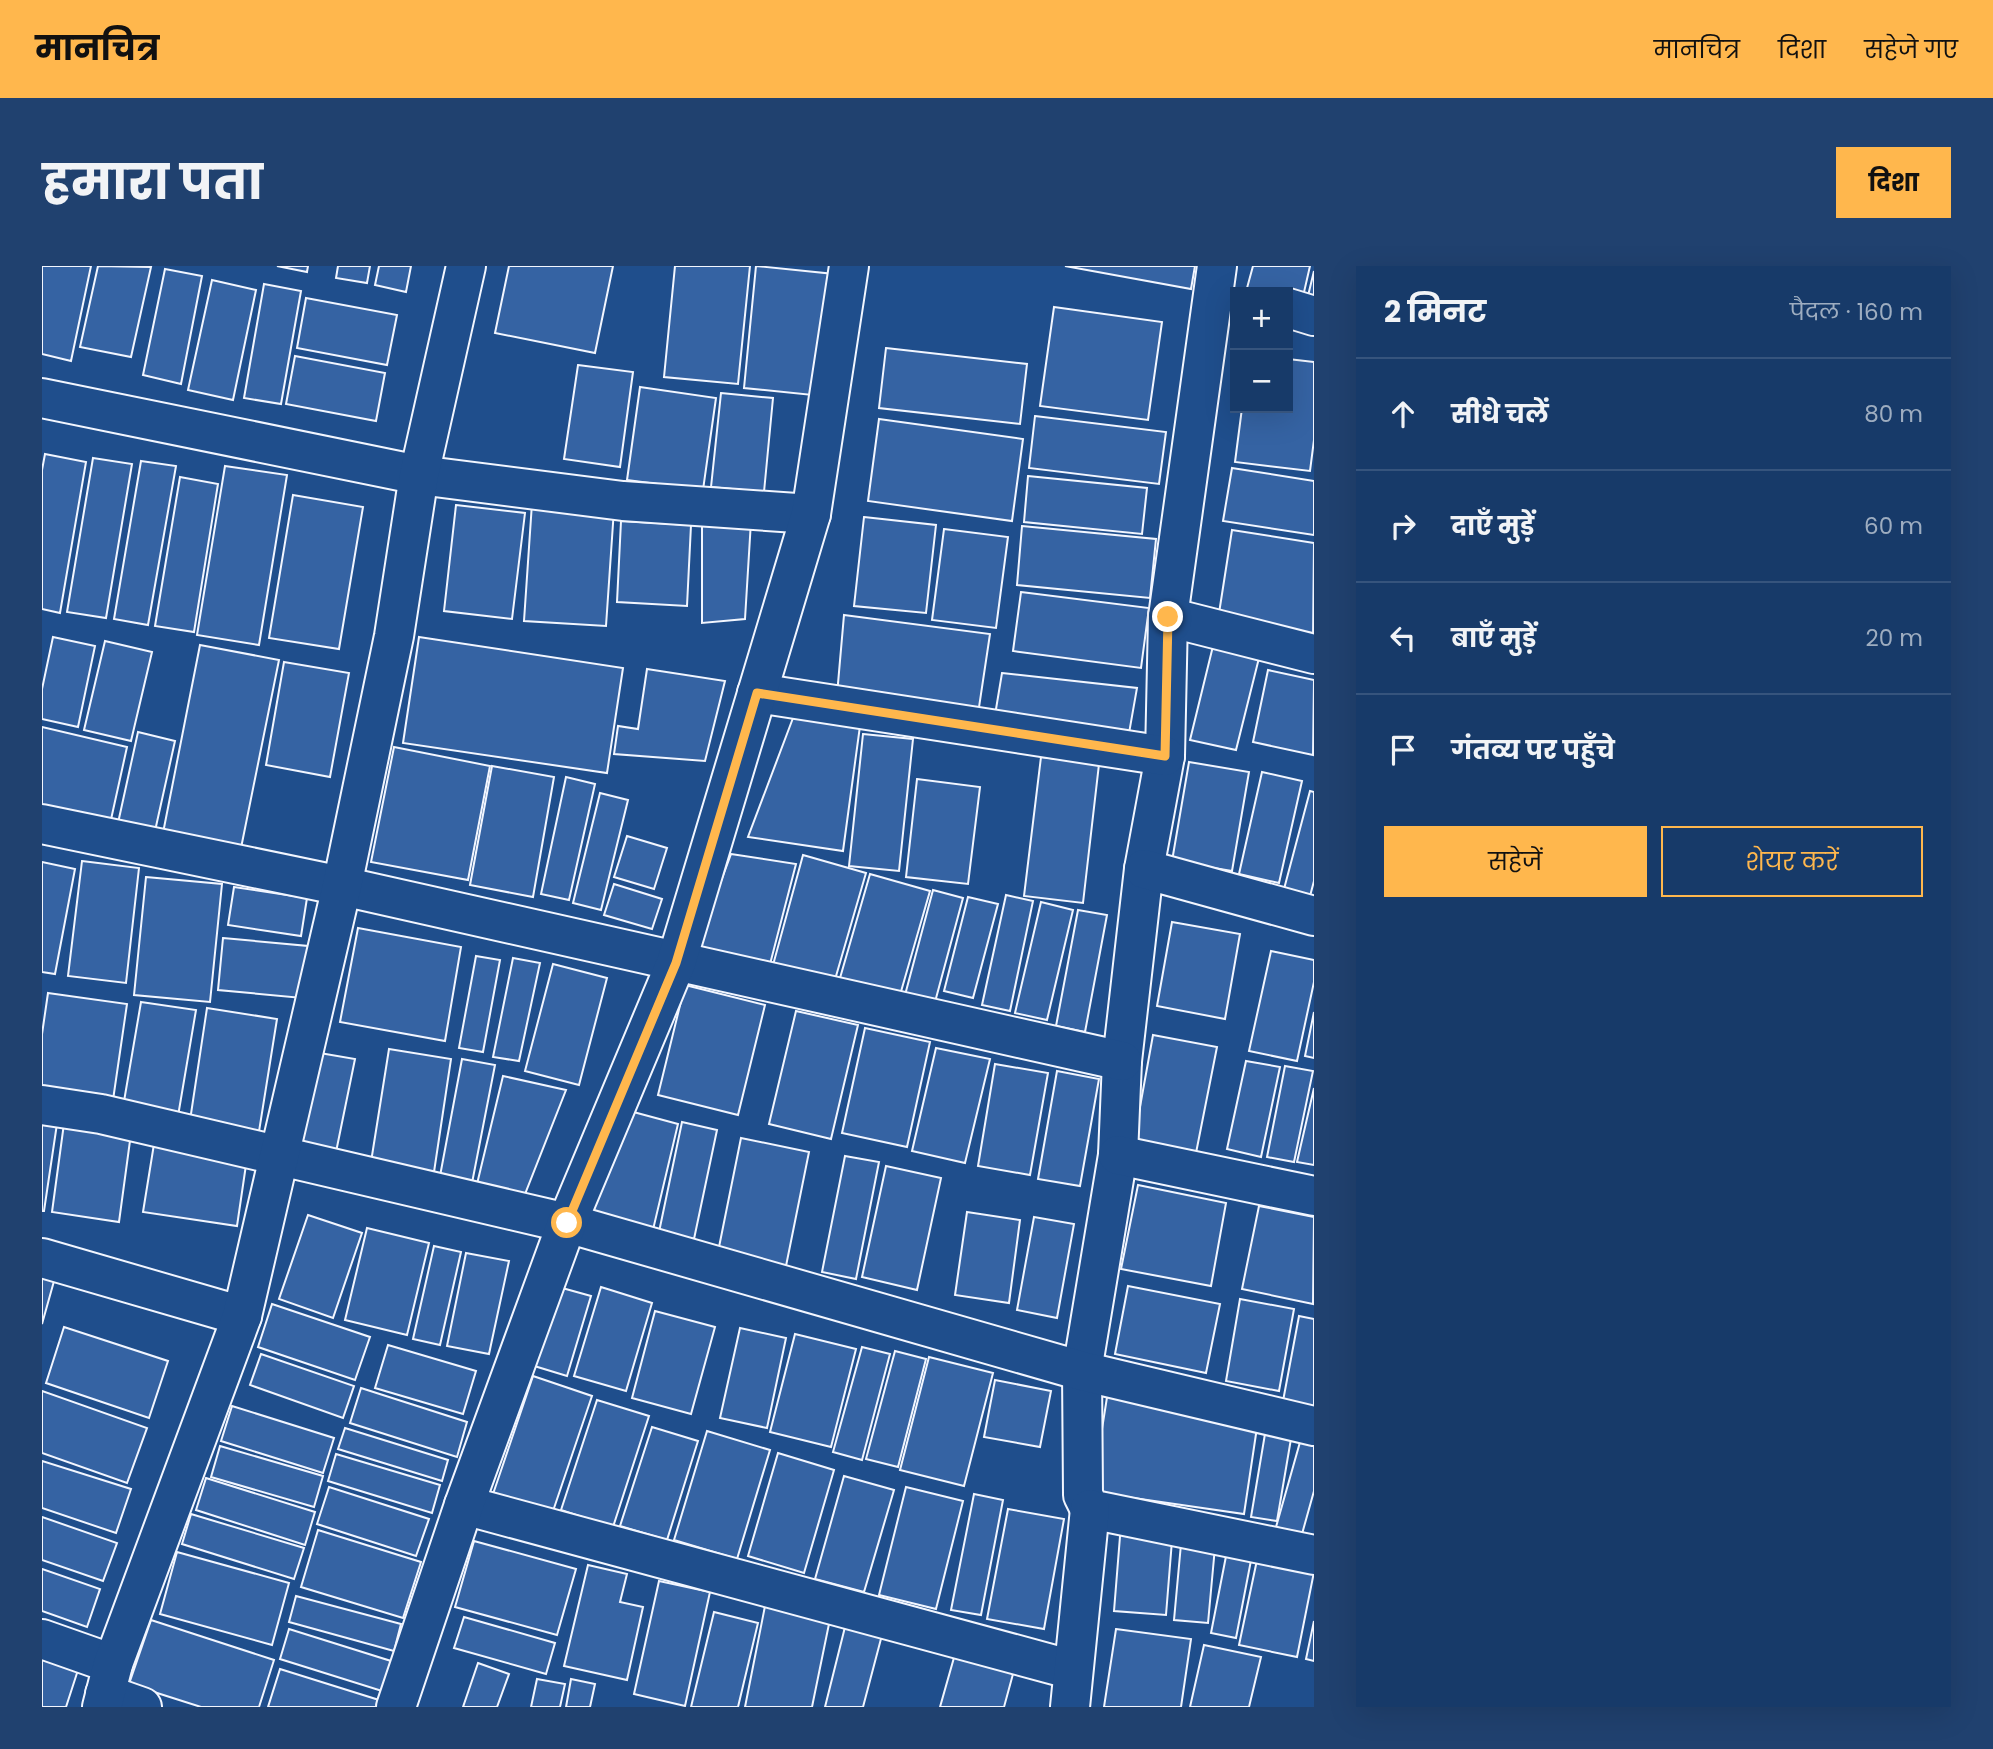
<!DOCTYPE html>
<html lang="hi">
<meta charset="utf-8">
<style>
:root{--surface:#173a69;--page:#20416f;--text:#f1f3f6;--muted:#9eadc0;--line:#36547d;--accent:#ffb74d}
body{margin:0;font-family:Poppins,"Noto Sans Devanagari",sans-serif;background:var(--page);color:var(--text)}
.controls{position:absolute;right:21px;top:21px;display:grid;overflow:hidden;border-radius:0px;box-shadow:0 7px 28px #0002}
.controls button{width:63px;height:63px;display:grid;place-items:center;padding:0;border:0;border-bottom:2px solid var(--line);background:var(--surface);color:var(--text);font:35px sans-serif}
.stop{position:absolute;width:21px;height:21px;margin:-16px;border:5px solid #ffb74d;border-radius:50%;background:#fff}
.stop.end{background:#ffb74d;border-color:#fff;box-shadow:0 2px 7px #0008}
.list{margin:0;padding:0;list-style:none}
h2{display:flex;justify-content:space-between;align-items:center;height:91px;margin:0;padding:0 28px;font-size:30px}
h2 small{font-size:23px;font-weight:400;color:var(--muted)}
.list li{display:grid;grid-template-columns:46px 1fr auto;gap:21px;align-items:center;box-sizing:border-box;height:112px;padding:0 28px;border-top:2px solid var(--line)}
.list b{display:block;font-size:26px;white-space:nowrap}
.list em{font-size:23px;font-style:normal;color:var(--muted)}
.actions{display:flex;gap:14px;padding:21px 28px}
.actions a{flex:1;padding:16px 0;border:2px solid var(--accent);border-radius:0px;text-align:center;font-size:24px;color:var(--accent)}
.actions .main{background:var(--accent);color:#111}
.icon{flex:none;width:38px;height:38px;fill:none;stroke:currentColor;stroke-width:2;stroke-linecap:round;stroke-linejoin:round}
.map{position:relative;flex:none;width:1272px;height:1441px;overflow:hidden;border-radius:0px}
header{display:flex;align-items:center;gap:42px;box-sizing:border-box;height:98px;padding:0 35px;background:var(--accent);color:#111}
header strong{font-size:33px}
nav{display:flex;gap:38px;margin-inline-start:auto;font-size:24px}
.intro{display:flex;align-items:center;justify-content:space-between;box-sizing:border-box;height:168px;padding:0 42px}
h1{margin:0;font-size:49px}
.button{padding:18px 32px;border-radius:0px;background:var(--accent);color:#111;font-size:24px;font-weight:700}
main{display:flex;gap:42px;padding:0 42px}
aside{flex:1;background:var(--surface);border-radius:0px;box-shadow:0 7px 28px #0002}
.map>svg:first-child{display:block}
.building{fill:#3563a3;stroke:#f2f6ff;stroke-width:2}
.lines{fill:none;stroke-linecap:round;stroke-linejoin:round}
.street-casing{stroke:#f2f6ff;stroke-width:42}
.street{stroke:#1f4e8c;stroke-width:38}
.route{stroke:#ffb74d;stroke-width:9}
</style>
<header>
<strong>मानचित्र</strong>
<nav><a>मानचित्र</a><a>दिशा</a><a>सहेजे गए</a></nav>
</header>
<div class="intro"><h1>हमारा पता</h1><a class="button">दिशा</a></div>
<main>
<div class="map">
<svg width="1272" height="1441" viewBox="0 0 1272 1441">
<rect width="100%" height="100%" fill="#1f4e8c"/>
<g class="building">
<path d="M0,0H49L29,95L0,88Z"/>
<path d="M56,0L109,1L89,91L38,81Z"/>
<path d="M235,0H266L265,6Z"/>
<path d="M296,0H328L325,17L294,12Z"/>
<path d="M337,0H369L364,26L333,19Z"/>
<path d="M467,0H571L553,87L453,67Z"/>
<path d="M633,0H708L696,118L622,111Z"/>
<path d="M714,0L792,8L780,130L702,122Z"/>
<path d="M1023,0H1153L1149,23Z"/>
<path d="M1211,0H1268L1260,35L1246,26L1205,22Z"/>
<path d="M123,3L160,10L139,118L101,109Z"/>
<path d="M1272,5V35L1265,34Z"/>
<path d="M170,14L214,24L191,134L146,124Z"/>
<path d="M222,18L259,25L239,138L202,132Z"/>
<path d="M264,32L355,49L345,99L255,82Z"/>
<path d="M1012,41L1120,56L1106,154L998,140Z"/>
<path d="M844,82L985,98L978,158L837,142Z"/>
<path d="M253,90L343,107L334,155L244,138Z"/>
<path d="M1246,93L1272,96V174L1268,205L1193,196L1200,142H1246Z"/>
<path d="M536,99L591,106L578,201L522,193Z"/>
<path d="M598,121L674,132L661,224L585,214Z"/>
<path d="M679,127L731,132L722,226L669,221Z"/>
<path d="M993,150L1124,166L1117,218L987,202Z"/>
<path d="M837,153L981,173L970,255L826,235Z"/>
<path d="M3,188L44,196L18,347L0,343V204Z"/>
<path d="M51,192L90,198L64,352L25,346Z"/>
<path d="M99,195L134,200L106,359L72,353Z"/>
<path d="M183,200L245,209L217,379L155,369Z"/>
<path d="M1190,202L1272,215V269L1181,255Z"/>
<path d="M986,210L1105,222L1100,268L982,256Z"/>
<path d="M138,211L176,218L152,366L113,360Z"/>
<path d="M251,229L321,241L297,383L227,372Z"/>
<path d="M490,237L572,243L564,360L482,355Z"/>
<path d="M414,239L483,247L470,353L402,345Z"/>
<path d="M822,251L894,259L884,347L812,340Z"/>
<path d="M579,255L649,259L645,340L575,336Z"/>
<path d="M709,255L703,353L660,357V257Z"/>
<path d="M980,260L1114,273L1108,332L975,319Z"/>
<path d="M902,263L966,271L954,362L890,354Z"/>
<path d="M1190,264L1272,277L1271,374L1175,360Z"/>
<path d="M979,326L1107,342L1099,402L971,385Z"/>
<path d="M802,349L948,368L936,448L795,429Z"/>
<path d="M11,371L53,380L36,461L0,453V423Z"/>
<path d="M377,371L581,402L565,507L361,477Z"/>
<path d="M63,375L110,386L89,475L42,464Z"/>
<path d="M158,379L237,394L199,582L121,567Z"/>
<path d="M1171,380L1217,392L1194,484L1148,474Z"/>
<path d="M242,396L307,407L288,511L224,499Z"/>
<path d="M605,403L683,415L663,495L572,488L576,460L596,463Z"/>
<path d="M1226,404L1272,414L1271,489L1211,476Z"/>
<path d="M960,407L1095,422L1086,473L952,455Z"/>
<path d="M751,452L818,460L801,585L706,571Z"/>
<path d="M0,461L85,481L68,558L0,543Z"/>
<path d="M96,466L133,475L113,565L76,557Z"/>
<path d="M821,468L871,473L857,605L807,600Z"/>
<path d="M352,481L448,500L426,614L329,596Z"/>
<path d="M999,491L1057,498L1041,637L982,630Z"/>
<path d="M1147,496L1207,506L1190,605L1130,595Z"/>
<path d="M450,500L512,511L491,631L428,619Z"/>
<path d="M1220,506L1260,515L1237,617L1197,608Z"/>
<path d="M524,511L553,518L527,634L499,628Z"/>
<path d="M875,513L938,521L926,618L864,611Z"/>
<path d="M1268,525L1272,526V615L1268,630L1242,623Z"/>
<path d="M558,527L586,534L559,644L531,637Z"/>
<path d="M585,570L625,582L612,623L572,611Z"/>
<path d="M689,588L754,598L727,702L654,683Z"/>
<path d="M761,589L824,607L792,717L731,699Z"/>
<path d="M40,595L97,602L84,717L26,710Z"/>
<path d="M0,596L33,603L13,708L0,706Z"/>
<path d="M828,608L888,625L858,729L798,712Z"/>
<path d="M104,611L180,618L168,736L92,729Z"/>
<path d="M572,618L620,633L610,663L562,649Z"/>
<path d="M192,621L265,632L259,670L186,659Z"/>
<path d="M891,624L921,632L893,736L863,729Z"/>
<path d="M964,629L991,635L968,745L940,739Z"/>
<path d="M926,631L956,638L931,732L902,725Z"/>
<path d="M999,636L1031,644L1005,754L973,747Z"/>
<path d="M1036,644L1065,649L1043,766L1014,760Z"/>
<path d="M1130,656L1198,668L1183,753L1115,740Z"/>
<path d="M316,662L419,681L403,775L298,756Z"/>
<path d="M181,672L266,680L260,732L176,724Z"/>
<path d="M1229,685L1272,694V716L1255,795L1207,785Z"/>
<path d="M434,690L458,694L441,786L417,782Z"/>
<path d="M471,692L498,697L477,795L451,791Z"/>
<path d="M511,698L565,712L537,819L483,805Z"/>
<path d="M643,719L723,739L696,849L616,829Z"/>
<path d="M6,727L85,738L71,834L0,824V768Z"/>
<path d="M99,736L154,744L135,856L80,847Z"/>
<path d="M165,742L235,753L215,878L147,861Z"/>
<path d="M754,745L816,759L789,873L727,858Z"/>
<path d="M1272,746V792L1263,790Z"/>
<path d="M823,762L888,776L865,881L800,867Z"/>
<path d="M1111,769L1175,781L1154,887L1092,874Z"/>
<path d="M894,782L948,793L923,897L870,885Z"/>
<path d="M347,783L409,793L392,906L329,896Z"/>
<path d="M272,786L313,793L294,886L255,878Z"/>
<path d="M420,793L453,799L430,917L398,910Z"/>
<path d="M1204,795L1238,801L1219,891L1185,883Z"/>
<path d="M953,798L1006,807L988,909L936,900Z"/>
<path d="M1243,800L1271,805L1252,896L1225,891Z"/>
<path d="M1015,805L1057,813L1038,920L996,913Z"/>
<path d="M461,810L524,824L483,928L435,918Z"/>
<path d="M1272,822V899L1255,896Z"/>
<path d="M584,844L636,858L610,968L545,942Z"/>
<path d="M0,849L16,851L2,945H0Z"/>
<path d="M23,850L90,860L77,956L10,946Z"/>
<path d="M640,856L675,864L652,973L617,966Z"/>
<path d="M699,872L767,886L744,1000L676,986Z"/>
<path d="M112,878L205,892L195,960L101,946Z"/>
<path d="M803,890L837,896L814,1013L780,1006Z"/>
<path d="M844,900L899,912L875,1024L820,1011Z"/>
<path d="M1096,919L1184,937L1169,1020L1079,1003Z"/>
<path d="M1217,940L1272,951L1271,1038L1200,1023Z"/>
<path d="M925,946L978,954L967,1037L913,1029Z"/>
<path d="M266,949L320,967L291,1052L237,1033Z"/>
<path d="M992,951L1032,958L1015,1052L975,1044Z"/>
<path d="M325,962L387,977L365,1069L303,1054Z"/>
<path d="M392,980L419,986L398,1079L371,1073Z"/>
<path d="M424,987L467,995L447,1088L405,1080Z"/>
<path d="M0,1004L14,1008L0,1058Z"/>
<path d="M513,1020L549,1030L525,1110L489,1099Z"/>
<path d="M1086,1020L1178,1038L1164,1107L1073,1088Z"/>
<path d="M559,1021L610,1037L584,1125L532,1110Z"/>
<path d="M1198,1033L1252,1043L1237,1125L1184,1115Z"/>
<path d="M230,1038L328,1071L313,1114L216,1081Z"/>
<path d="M613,1045L673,1061L649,1148L590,1132Z"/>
<path d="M1257,1050L1272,1053V1141L1241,1135Z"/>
<path d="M22,1061L126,1095L107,1152L4,1117Z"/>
<path d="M698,1062L744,1072L725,1162L678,1152Z"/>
<path d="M753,1068L814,1083L789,1181L728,1166Z"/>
<path d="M346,1079L434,1105L421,1148L333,1122Z"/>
<path d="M820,1081L848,1088L820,1194L791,1186Z"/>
<path d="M853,1085L884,1093L856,1201L824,1193Z"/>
<path d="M219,1088L312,1120L301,1152L208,1119Z"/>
<path d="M887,1091L951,1107L922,1220L858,1204Z"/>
<path d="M491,1110L550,1130L510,1248L451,1228Z"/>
<path d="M953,1114L1009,1125L998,1181L942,1171Z"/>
<path d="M319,1122L425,1156L415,1191L308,1157Z"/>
<path d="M0,1125L105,1162L85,1217L0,1187Z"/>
<path d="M1066,1125L1217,1148L1202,1248L1050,1226Z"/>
<path d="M555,1134L607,1150L571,1261L519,1244Z"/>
<path d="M190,1140L292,1172L281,1207L179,1175Z"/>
<path d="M1225,1156L1251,1161L1235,1255L1209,1251Z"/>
<path d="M610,1161L656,1175L625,1274L578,1260Z"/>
<path d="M303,1162L406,1194L400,1215L296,1183Z"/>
<path d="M1262,1162L1272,1164V1225L1260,1268L1234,1261Z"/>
<path d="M665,1165L728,1184L695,1293L632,1274Z"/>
<path d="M178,1180L281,1210L272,1241L169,1211Z"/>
<path d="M736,1187L792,1204L762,1307L706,1290Z"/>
<path d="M294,1188L398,1219L390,1247L286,1215Z"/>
<path d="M0,1195L89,1223L74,1267L0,1242Z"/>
<path d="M802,1210L852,1224L822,1326L773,1313Z"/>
<path d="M164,1212L273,1246L263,1279L154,1244Z"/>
<path d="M287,1221L387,1253L374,1290L275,1258Z"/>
<path d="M864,1221L921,1235L894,1343L837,1329Z"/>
<path d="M932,1228L961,1234L939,1349L909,1344Z"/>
<path d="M966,1243L1022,1253L1002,1363L945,1353Z"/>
<path d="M149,1248L262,1282L252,1313L140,1278Z"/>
<path d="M0,1251L75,1277L61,1315L0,1294Z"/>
<path d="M1079,1258L1131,1262L1124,1349L1072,1345Z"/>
<path d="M276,1264L379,1296L361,1352L259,1321Z"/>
<path d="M432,1275L534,1303L515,1369L413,1341Z"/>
<path d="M1139,1278L1173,1281L1166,1357L1132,1354Z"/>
<path d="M1186,1280L1211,1284L1194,1372L1169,1367Z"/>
<path d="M135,1286L247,1317L230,1379L118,1348Z"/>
<path d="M1215,1294L1272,1306L1255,1391L1197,1379Z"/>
<path d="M546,1299L585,1308L578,1336L601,1341L585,1414L522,1400Z"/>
<path d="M0,1303L58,1323L45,1361L0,1345Z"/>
<path d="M617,1315L668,1326L643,1440L592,1428Z"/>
<path d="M254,1330L359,1358L352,1385L247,1356Z"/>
<path d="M723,1340L788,1353L770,1441H703Z"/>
<path d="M672,1346L716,1357L696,1441H649Z"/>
<path d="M422,1351L513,1377L504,1408L412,1382Z"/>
<path d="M109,1354L232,1394L217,1441H159L87,1418Z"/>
<path d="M1272,1355V1395L1264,1393Z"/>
<path d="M803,1361L840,1369L821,1441H783Z"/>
<path d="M247,1363L349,1395L340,1425L238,1393Z"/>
<path d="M1074,1363L1149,1373L1139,1441H1062Z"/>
<path d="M1162,1379L1219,1391L1207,1441H1148Z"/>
<path d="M915,1381L974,1397L962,1441H898Z"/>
<path d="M0,1393L36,1404L24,1441H0Z"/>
<path d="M436,1397L467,1408L455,1441H421Z"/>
<path d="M238,1403L337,1434L335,1441H226Z"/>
<path d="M495,1413L523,1418L518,1441H489Z"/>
<path d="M529,1413L553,1418L548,1441H524Z"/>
</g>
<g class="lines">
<g class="street-casing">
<g id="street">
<path d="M1175,0L1126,351L1123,490L1102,603L1080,795L1076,889L1040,1105L1041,1229L1048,1243L1272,1289"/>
<path d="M1246,42L1272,50"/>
<path d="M0,132L377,209L581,235L769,248"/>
<path d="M1126,351L1272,388"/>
<path d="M715,427L1123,490"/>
<path d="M0,558L300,620L1080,795"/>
<path d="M1102,603L1272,650"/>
<path d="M0,839L59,848L525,957L1040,1105L1272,1160"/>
<path d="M1076,889L1272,930"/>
<path d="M0,992L200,1050"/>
<path d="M422,1239L1031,1404"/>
<path d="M0,1373L71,1398"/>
<path d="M63,1428L100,1441"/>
<path d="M60,1441L71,1398L200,1050L300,620L352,370L377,209L424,0"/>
<path d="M354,1441L422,1239L525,957L634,697L769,248L807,0"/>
<path d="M1028,1441L1048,1243"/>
</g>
</g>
<use href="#street" class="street"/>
</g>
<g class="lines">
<path class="route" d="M525,957L634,697L715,427L1123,490L1126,351"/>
</g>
</svg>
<div class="controls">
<button>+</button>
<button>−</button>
</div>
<div class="stop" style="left:525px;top:957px"></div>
<div class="stop end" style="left:1126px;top:351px"></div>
</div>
<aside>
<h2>2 मिनट<small>पैदल · 160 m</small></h2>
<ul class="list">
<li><svg class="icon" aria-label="ahead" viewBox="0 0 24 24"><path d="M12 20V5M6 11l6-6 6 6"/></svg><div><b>सीधे चलें</b></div><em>80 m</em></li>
<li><svg class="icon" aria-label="right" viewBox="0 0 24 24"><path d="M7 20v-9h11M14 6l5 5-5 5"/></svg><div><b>दाएँ मुड़ें</b></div><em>60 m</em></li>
<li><svg class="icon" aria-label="left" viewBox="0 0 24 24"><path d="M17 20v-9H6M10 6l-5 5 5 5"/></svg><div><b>बाएँ मुड़ें</b></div><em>20 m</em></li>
<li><svg class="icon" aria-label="arrive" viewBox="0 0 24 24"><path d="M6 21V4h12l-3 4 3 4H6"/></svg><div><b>गंतव्य पर पहुँचे</b></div></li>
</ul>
<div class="actions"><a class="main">सहेजें</a><a>शेयर करें</a></div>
</aside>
</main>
